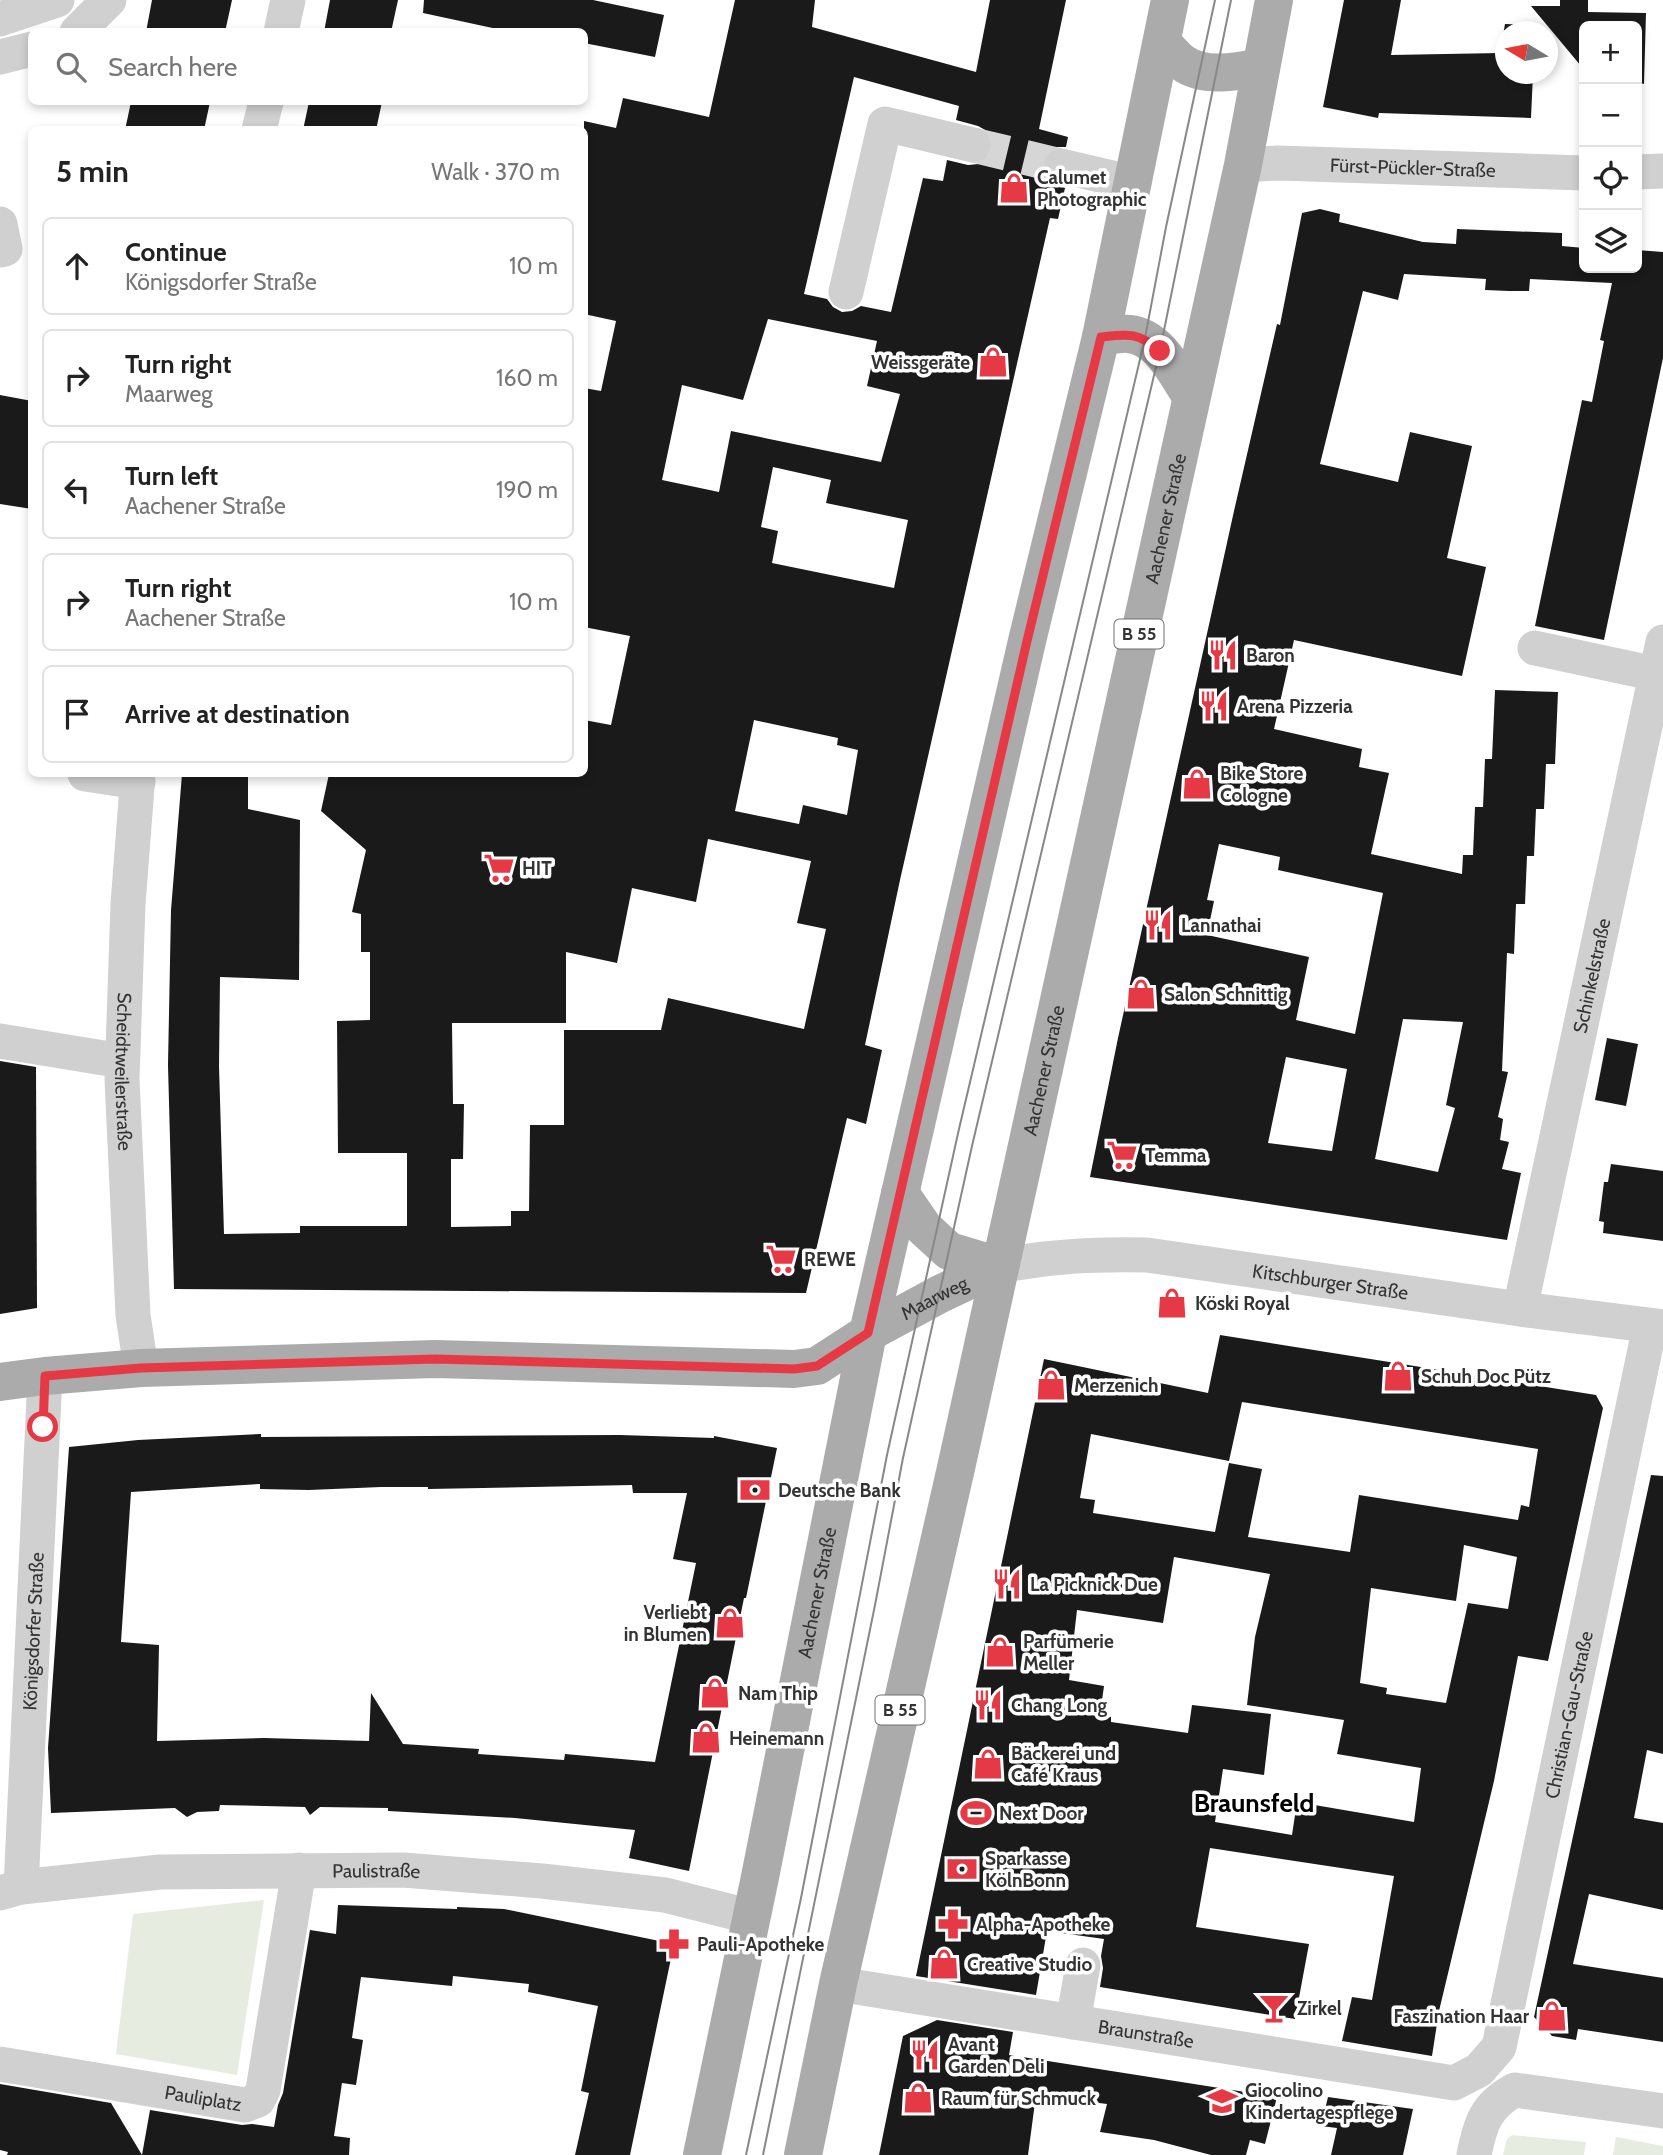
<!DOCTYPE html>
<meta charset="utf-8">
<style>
:root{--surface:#fff;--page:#f6f6f6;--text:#222;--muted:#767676;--line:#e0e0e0}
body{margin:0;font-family:Cabin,sans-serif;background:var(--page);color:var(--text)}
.controls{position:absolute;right:21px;top:21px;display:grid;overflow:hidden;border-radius:10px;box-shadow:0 4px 10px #0003}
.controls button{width:63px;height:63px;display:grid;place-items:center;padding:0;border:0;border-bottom:2px solid var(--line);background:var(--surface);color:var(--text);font:35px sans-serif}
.compass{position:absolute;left:1495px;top:21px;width:63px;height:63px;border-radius:50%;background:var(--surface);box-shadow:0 4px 10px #0003;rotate:280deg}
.stop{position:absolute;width:21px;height:21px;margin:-16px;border:5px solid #e63946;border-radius:50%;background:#fff}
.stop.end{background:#e63946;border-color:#fff;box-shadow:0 2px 7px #0008}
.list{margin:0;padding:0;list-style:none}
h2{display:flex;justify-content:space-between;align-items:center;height:91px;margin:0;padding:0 28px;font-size:30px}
h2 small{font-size:23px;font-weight:400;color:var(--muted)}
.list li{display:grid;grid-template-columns:46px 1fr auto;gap:21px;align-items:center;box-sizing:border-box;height:98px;margin:0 14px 14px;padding:0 14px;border:2px solid var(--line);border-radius:10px}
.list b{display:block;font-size:26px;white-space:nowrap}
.list p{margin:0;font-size:23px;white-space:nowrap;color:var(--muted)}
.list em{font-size:23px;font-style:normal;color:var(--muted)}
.icon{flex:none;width:38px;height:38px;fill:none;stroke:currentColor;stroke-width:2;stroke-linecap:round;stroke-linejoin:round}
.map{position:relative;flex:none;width:1663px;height:2155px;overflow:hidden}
.search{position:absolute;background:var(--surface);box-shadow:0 4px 10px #0003;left:28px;top:28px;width:560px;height:77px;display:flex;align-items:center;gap:18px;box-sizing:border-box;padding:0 24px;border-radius:10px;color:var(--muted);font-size:26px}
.panel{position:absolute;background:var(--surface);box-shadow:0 4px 10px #0003;left:28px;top:126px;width:560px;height:651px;border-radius:10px}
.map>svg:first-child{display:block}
.green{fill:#e6ecdf}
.building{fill:#1a1a1a;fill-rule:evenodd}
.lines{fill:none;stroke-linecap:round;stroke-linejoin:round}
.minor-tunnel{stroke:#d6d6d6;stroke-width:35;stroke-dasharray:35 18;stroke-linecap:butt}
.minor{stroke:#d0d0d0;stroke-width:35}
.major{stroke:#ababab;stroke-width:38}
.tram{stroke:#888;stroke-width:2}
.route{stroke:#e63946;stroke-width:9}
.labels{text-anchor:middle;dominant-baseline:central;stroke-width:7;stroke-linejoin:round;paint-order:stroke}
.shield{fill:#fff;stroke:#707070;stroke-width:2}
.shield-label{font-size:18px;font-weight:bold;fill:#333}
.street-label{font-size:19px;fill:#333;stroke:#fff}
.poi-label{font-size:19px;font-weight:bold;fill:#333;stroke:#fff;text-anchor:start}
.district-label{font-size:26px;font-weight:bold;fill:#000;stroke:#fff}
</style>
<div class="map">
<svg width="1663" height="2155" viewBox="0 0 1663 2155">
<rect width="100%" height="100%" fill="#fff"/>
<g class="green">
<path d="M264,1900L237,2075L116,2054L133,1914Z"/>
<path d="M1512,2135L1586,2142L1584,2155H1503L1507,2139Z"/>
<path d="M1616,2137L1663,2146V2155H1613Z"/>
</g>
<g class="building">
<path d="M152,0H232L225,32H146Z"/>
<path d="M330,0H398L391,32H324Z"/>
<path d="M424,0H593L664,15L655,57L584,43V32H511L423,13Z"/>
<path d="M735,0H815L812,27L976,72L990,0H1066L1039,129L1068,137L1066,147H1056L1047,152L1041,162L1042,172L1047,180L1065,188L1058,219L1050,218L900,880L865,1045L882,1050L866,1124L847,1118L806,1293L174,1289L168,1065L171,910L182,774H248V809L300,820L299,980L220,977L219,1066L224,1234L300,1233V1226H407V1153H338L337,1021L370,1020V952H361V914L352,912L366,850L321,811L329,774H584V720L611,725L630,636L584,627V388L601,391L616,321L584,314V121L616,128L623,98L709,117ZM854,77L959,106L956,120L978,126L987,131L992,140V150L987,159L979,164L968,165L947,160L943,181L923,178L891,312L861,306L852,311L842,312L833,307L827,299L804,294ZM768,319L877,341L867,386L900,394L881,462L731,431L719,492L662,480L682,385L743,400ZM773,467L831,480L826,503L908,520L894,588L772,563L778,531L761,527ZM754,720L838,738L837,745L858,750L847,815L803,805L799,824L735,811ZM708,839L811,861L797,923L826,929L804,1029L668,998L661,1030H564V1125H530L529,1211H511V1226L451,1227V1159H463L464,1104H453L452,1023H566V952L617,963L632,888L696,902Z"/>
<path d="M1344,0H1401L1391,55L1500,53L1505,24L1534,25V32H1506V74H1533L1531,118L1379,113L1378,118L1323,107Z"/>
<path d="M1560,0H1588V12L1646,13L1644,84L1637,82V26H1584V67L1581,66L1531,6H1560Z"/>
<path d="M131,102H210L204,130H125Z"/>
<path d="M309,102H382L376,130H303Z"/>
<path d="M1320,209L1340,214L1339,222L1423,242L1456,244L1457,229L1562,233V246L1584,248V268H1637V250L1663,252V358L1604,640L1535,626L1582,400L1592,402L1604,341L1600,340L1612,283L1530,279L1529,291H1509L1485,290L1486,279L1404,274L1398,300L1363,291L1320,464L1398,482L1410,432L1472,446L1447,558L1486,567L1462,676L1294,640L1274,729L1362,749L1359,767L1389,773L1371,854L1462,874L1463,855H1473L1475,807H1483L1485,759H1492L1495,690L1558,692L1555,764H1546L1544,809H1536L1534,856H1527L1525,904H1516L1514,954L1507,953L1502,1071L1508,1072L1498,1117L1503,1119L1500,1140L1509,1142L1502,1169L1521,1173L1507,1240L1090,1177L1118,1038L1234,511L1277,324L1280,325L1302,213ZM1219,844L1280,857L1278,870L1383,893L1355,1034L1296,1020L1309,957L1207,935L1214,901L1207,900ZM1403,1019L1463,1022L1446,1105L1455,1108L1438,1172L1375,1159ZM1286,1057L1347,1069L1332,1151L1268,1143Z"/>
<path d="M0,395L32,401V509L0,504Z"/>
<path d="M1607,1038L1638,1044L1626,1106L1595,1100Z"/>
<path d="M0,1061L36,1067L37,1308L0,1314Z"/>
<path d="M1611,1164L1663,1171V1241L1603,1233L1604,1222L1599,1221L1604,1182H1608Z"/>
<path d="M1220,1335L1596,1395L1603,1408L1548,1661L1518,1656L1494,1781L1439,2011L1432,2056L1342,2041L1352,1997L1372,2000L1394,1876L1210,1848L1196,1927L1309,1944L1295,2019L1100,1987L1103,1968L1101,1956L1104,1939L1047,1931L1036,1995L916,1976L1044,1359L1208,1393ZM1242,1402L1538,1449L1529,1507L1521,1505L1518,1520L1359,1495L1350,1552L1248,1537L1262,1469L1229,1463L1215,1532L1093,1513L1095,1500L1080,1498L1091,1434L1229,1461ZM1464,1545L1517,1557L1508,1609L1468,1603L1446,1703L1386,1694L1387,1688L1360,1683L1371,1588L1456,1601ZM1174,1557L1270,1574L1255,1637L1247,1705L1344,1720L1337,1754L1421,1768L1414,1822L1297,1802L1292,1835L1215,1822L1223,1769L1264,1775L1271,1714L1192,1705L1188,1733L1111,1722V1717L1100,1715L1104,1686L1069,1680L1077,1610L1163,1623Z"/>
<path d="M261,1434V1437L620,1435L714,1438V1436L777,1448L746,1598H744L689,1871L629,1858L635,1830L515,1818L388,1811V1808L320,1807L310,1815L305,1807L220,1805L219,1811L197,1812L187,1817L175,1808L51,1813L48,1748L69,1447L138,1440ZM260,1484V1489L309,1490L381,1487H428V1489L632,1485L633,1493H687L673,1559L696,1563L655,1762L565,1754L564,1760L478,1754L479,1749L403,1744L371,1693L369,1741L264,1738L157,1741L159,1645L121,1642L131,1492Z"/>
<path d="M1651,1475L1663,1476V1754L1647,1750L1634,1818L1663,1823V1910L1589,1894L1573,1964L1663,1978V2042L1578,2029L1576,2040L1552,2036L1534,2017Z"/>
<path d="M338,1905L457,1909V1907L504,1909L674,1944L630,2155H575L589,2093L581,2091L598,2006L528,1992L529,1984L453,1976L452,1986L361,1977L352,2038L363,2040L356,2085L342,2083L334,2136L350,2138L349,2155H7L8,2152L0,2150V2084L111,2103L142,2155L150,2110L242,2125L252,2124L274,2127L278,2105L283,2093L310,1930L336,1934Z"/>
<path d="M937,2020L1013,2032L1009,2055L1277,2097L1265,2144L1250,2140L1246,2155H1211L1154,2140L1100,2132L1107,2104L1036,2095L1028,2155H879L903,2036Z"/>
<path d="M1328,2097L1413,2109L1403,2155H1331L1337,2128L1321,2126Z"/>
</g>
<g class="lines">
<path class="minor-tunnel" d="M973,145L1061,166"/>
<g class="minor">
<path d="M0,19L57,0"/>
<path d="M77,32L109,0"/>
<path d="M281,32L288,0"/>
<path d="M0,57L32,49"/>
<path d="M259,130L266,102"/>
<path id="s1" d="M1243,165L1278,163L1584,173"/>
<path d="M1061,166L1134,183"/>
<path d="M1637,172L1663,171"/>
<path d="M0,224L5,249L0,250"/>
<path d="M846,292L885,124L973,145"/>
<path d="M1535,648L1656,674"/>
<path d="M85,774L138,782"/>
<path id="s2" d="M138,774L128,904L122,1079L133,1315L141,1368"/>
<path d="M0,1041L122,1061"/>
<path id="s3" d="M999,1266C1050,1256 1095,1254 1147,1255L1520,1309L1663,1327"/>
<path id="s4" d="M1520,1309L1663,642"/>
<path id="s5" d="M21,1887L45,1376"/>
<path id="s6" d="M0,1893L21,1887L160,1872L403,1870L542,1881L665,1895L752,1917"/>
<path id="s7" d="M838,1984L1454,2083L1479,2070L1499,2047L1650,1326"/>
<path d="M1073,2022L1083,1965"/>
<path id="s8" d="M0,2064L245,2105L258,2100L263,2090L299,1870"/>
<path d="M1474,2155C1480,2124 1486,2105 1515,2090L1663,2111"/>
</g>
<g class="major">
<path d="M1162,43C1169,49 1175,58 1183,63C1203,78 1238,72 1260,67"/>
<path d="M1101,337C1110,336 1120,333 1129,334C1160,337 1176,374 1191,396"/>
<path d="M900,1193L924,1228L949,1251L999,1266"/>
<path id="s9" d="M0,1382L45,1376L141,1368L435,1359L794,1369L817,1366L868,1333L940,1294L999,1266"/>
<path id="s10" d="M702,2155L760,1877L868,1333L1027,641L1101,337L1170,0"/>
<path id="s11" d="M803,2155L838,1984L956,1468L1243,165L1274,0"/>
</g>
<g class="tram">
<path d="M746,2155L801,1898L887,1455L959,1129L1145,338L1166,227L1215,0"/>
<path d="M763,2155L875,1605L903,1458L972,1146L1160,350L1231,0"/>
</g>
</g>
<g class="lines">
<path class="route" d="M43,1427L45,1376L141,1368L435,1359L794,1369L817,1366L868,1333L1027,641L1101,337C1128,334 1138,332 1160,351"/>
</g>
<defs>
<g id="shop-bare" transform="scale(2.415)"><path d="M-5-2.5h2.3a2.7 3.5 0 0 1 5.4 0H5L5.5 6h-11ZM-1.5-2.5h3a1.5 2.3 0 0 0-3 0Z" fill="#e63946" stroke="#fff" stroke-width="2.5" paint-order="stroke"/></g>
<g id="restaurant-bare" transform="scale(2.415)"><path d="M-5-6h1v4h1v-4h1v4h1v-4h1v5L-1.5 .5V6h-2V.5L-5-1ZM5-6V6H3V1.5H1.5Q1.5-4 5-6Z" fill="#e63946" stroke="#fff" stroke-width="2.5" paint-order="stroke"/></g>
<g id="supermarket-bare" transform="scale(2.415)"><path d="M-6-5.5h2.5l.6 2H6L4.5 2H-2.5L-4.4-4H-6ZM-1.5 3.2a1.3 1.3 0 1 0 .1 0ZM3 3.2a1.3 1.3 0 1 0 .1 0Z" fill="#e63946" stroke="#fff" stroke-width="2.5" paint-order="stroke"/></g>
<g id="bank-bare" transform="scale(2.415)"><path d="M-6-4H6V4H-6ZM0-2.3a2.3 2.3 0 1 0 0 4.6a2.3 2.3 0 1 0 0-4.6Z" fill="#e63946" stroke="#fff" stroke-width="2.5" paint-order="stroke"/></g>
<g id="stadium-bare" transform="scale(2.415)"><path d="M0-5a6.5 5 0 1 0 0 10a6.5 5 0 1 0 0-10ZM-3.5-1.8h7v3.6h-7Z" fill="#e63946" stroke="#fff" stroke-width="2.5" paint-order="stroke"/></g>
<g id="pharmacy-bare" transform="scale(2.415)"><path d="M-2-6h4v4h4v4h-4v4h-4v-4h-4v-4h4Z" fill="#e63946" stroke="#fff" stroke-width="2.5" paint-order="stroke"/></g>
<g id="bar-bare" transform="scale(2.415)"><path d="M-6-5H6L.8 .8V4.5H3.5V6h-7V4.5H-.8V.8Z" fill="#e63946" stroke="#fff" stroke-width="2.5" paint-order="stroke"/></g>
<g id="school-bare" transform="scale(2.415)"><path d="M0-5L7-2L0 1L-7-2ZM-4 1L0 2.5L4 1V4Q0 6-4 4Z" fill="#e63946" stroke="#fff" stroke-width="2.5" paint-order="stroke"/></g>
</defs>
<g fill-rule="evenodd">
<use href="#shop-bare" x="1014" y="188"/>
<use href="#shop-bare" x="993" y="362"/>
<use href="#restaurant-bare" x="1223" y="655"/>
<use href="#restaurant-bare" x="1214" y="706"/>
<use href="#shop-bare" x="1197" y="784"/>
<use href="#supermarket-bare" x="499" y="868"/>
<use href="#restaurant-bare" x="1158" y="925"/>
<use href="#shop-bare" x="1141" y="994"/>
<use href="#supermarket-bare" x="1122" y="1155"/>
<use href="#supermarket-bare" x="781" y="1259"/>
<use href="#shop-bare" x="1172" y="1303"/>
<use href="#shop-bare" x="1398" y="1376"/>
<use href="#shop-bare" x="1051" y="1385"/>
<use href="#bank-bare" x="755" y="1490"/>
<use href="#restaurant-bare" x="1007" y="1584"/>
<use href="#shop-bare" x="730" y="1623"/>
<use href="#shop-bare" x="1000" y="1652"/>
<use href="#shop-bare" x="715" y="1693"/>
<use href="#restaurant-bare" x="988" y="1705"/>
<use href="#shop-bare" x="706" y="1738"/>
<use href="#shop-bare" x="988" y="1764"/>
<use href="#stadium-bare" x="976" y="1813"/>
<use href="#bank-bare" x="962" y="1869"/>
<use href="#pharmacy-bare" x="953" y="1924"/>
<use href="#pharmacy-bare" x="674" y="1944"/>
<use href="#shop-bare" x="944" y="1964"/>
<use href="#bar-bare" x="1274" y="2008"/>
<use href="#shop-bare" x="1552" y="2016"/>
<use href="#restaurant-bare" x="925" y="2055"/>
<use href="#shop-bare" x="918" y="2098"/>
<use href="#school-bare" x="1222" y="2101"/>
</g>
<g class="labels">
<g class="shield">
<rect x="1114.5" y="619.5" width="49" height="29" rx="5"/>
<rect x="875.5" y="1695.5" width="49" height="29" rx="5"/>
</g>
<g class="shield-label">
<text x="1139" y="634">B 55</text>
<text x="900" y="1710">B 55</text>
</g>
<g class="street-label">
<text stroke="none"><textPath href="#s1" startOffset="170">Fürst-Pückler-Straße</textPath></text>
<text stroke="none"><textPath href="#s11" startOffset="1676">Aachener Straße</textPath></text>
<text stroke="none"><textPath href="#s4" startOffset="341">Schinkelstraße</textPath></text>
<text stroke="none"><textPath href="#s2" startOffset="298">Scheidtweilerstraße</textPath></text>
<text stroke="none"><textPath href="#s11" startOffset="1111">Aachener Straße</textPath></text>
<text stroke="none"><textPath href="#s3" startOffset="334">Kitschburger Straße</textPath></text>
<text stroke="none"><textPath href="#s9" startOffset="954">Maarweg</textPath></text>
<text stroke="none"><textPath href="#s10" startOffset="574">Aachener Straße</textPath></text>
<text stroke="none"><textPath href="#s5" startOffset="256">Königsdorfer Straße</textPath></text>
<text stroke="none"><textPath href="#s7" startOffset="1022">Christian-Gau-Straße</textPath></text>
<text stroke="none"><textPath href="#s6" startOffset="378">Paulistraße</textPath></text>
<text stroke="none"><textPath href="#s7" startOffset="312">Braunstraße</textPath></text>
<text stroke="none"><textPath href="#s8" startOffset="206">Pauliplatz</textPath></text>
</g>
<g class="poi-label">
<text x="1037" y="177">Calumet<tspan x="1037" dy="22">Photographic</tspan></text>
<text x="970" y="362" text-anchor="end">Weissgeräte</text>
<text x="1246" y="655">Baron</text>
<text x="1237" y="706">Arena Pizzeria</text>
<text x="1220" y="773">Bike Store<tspan x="1220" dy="22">Cologne</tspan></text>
<text x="522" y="868">HIT</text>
<text x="1181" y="925">Lannathai</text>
<text x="1164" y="994">Salon Schnittig</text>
<text x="1145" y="1155">Temma</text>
<text x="804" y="1259">REWE</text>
<text x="1195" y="1303">Köski Royal</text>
<text x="1421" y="1376">Schuh Doc Pütz</text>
<text x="1074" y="1385">Merzenich</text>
<text x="778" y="1490">Deutsche Bank</text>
<text x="1030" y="1584">La Picknick Due</text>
<text x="707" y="1612" text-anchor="end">Verliebt<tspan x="707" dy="22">in Blumen</tspan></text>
<text x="1023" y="1641">Parfümerie<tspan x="1023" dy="22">Meller</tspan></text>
<text x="738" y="1693">Nam Thip</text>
<text x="1011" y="1705">Chang Long</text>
<text x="729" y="1738">Heinemann</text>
<text x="1011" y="1753">Bäckerei und<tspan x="1011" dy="22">Café Kraus</tspan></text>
<text x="999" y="1813">Next Door</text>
<text x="985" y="1858">Sparkasse<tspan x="985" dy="22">KölnBonn</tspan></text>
<text x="976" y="1924">Alpha-Apotheke</text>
<text x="697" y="1944">Pauli-Apotheke</text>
<text x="967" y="1964">Creative Studio</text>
<text x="1297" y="2008">Zirkel</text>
<text x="1529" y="2016" text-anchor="end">Faszination Haar</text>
<text x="948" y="2044">Avant<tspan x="948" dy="22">Garden Deli</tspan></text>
<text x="1245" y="2090">Giocolino<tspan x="1245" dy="22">Kindertagespflege</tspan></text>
<text x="941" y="2098">Raum für Schmuck</text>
</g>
<g class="district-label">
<text x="1254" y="1803">Braunsfeld</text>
</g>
</g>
</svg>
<div class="controls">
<button>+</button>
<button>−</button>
<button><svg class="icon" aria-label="locate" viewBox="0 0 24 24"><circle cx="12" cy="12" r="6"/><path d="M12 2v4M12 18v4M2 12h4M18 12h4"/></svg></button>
<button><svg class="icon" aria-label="layers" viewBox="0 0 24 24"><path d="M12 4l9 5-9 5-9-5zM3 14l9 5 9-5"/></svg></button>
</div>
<svg class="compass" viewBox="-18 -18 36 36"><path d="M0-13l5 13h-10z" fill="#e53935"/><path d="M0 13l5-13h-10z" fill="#767676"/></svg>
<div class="stop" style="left:43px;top:1427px"></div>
<div class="stop end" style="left:1160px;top:351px"></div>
<div class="search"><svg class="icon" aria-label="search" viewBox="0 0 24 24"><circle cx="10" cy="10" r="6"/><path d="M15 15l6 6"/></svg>Search here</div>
<section class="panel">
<h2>5 min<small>Walk · 370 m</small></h2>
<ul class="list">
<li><svg class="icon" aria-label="ahead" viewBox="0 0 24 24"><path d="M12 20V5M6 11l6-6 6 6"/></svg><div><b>Continue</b><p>Königsdorfer Straße</p></div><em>10 m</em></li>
<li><svg class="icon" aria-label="right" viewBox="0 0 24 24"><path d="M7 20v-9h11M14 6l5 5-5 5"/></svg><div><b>Turn right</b><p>Maarweg</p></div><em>160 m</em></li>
<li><svg class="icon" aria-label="left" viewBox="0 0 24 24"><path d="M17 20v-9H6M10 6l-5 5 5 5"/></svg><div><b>Turn left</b><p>Aachener Straße</p></div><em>190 m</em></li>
<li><svg class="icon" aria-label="right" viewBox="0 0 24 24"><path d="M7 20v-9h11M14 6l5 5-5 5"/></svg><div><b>Turn right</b><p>Aachener Straße</p></div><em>10 m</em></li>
<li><svg class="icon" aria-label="arrive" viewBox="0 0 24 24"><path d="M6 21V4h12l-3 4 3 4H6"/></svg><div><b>Arrive at destination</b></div></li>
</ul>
</section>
</div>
